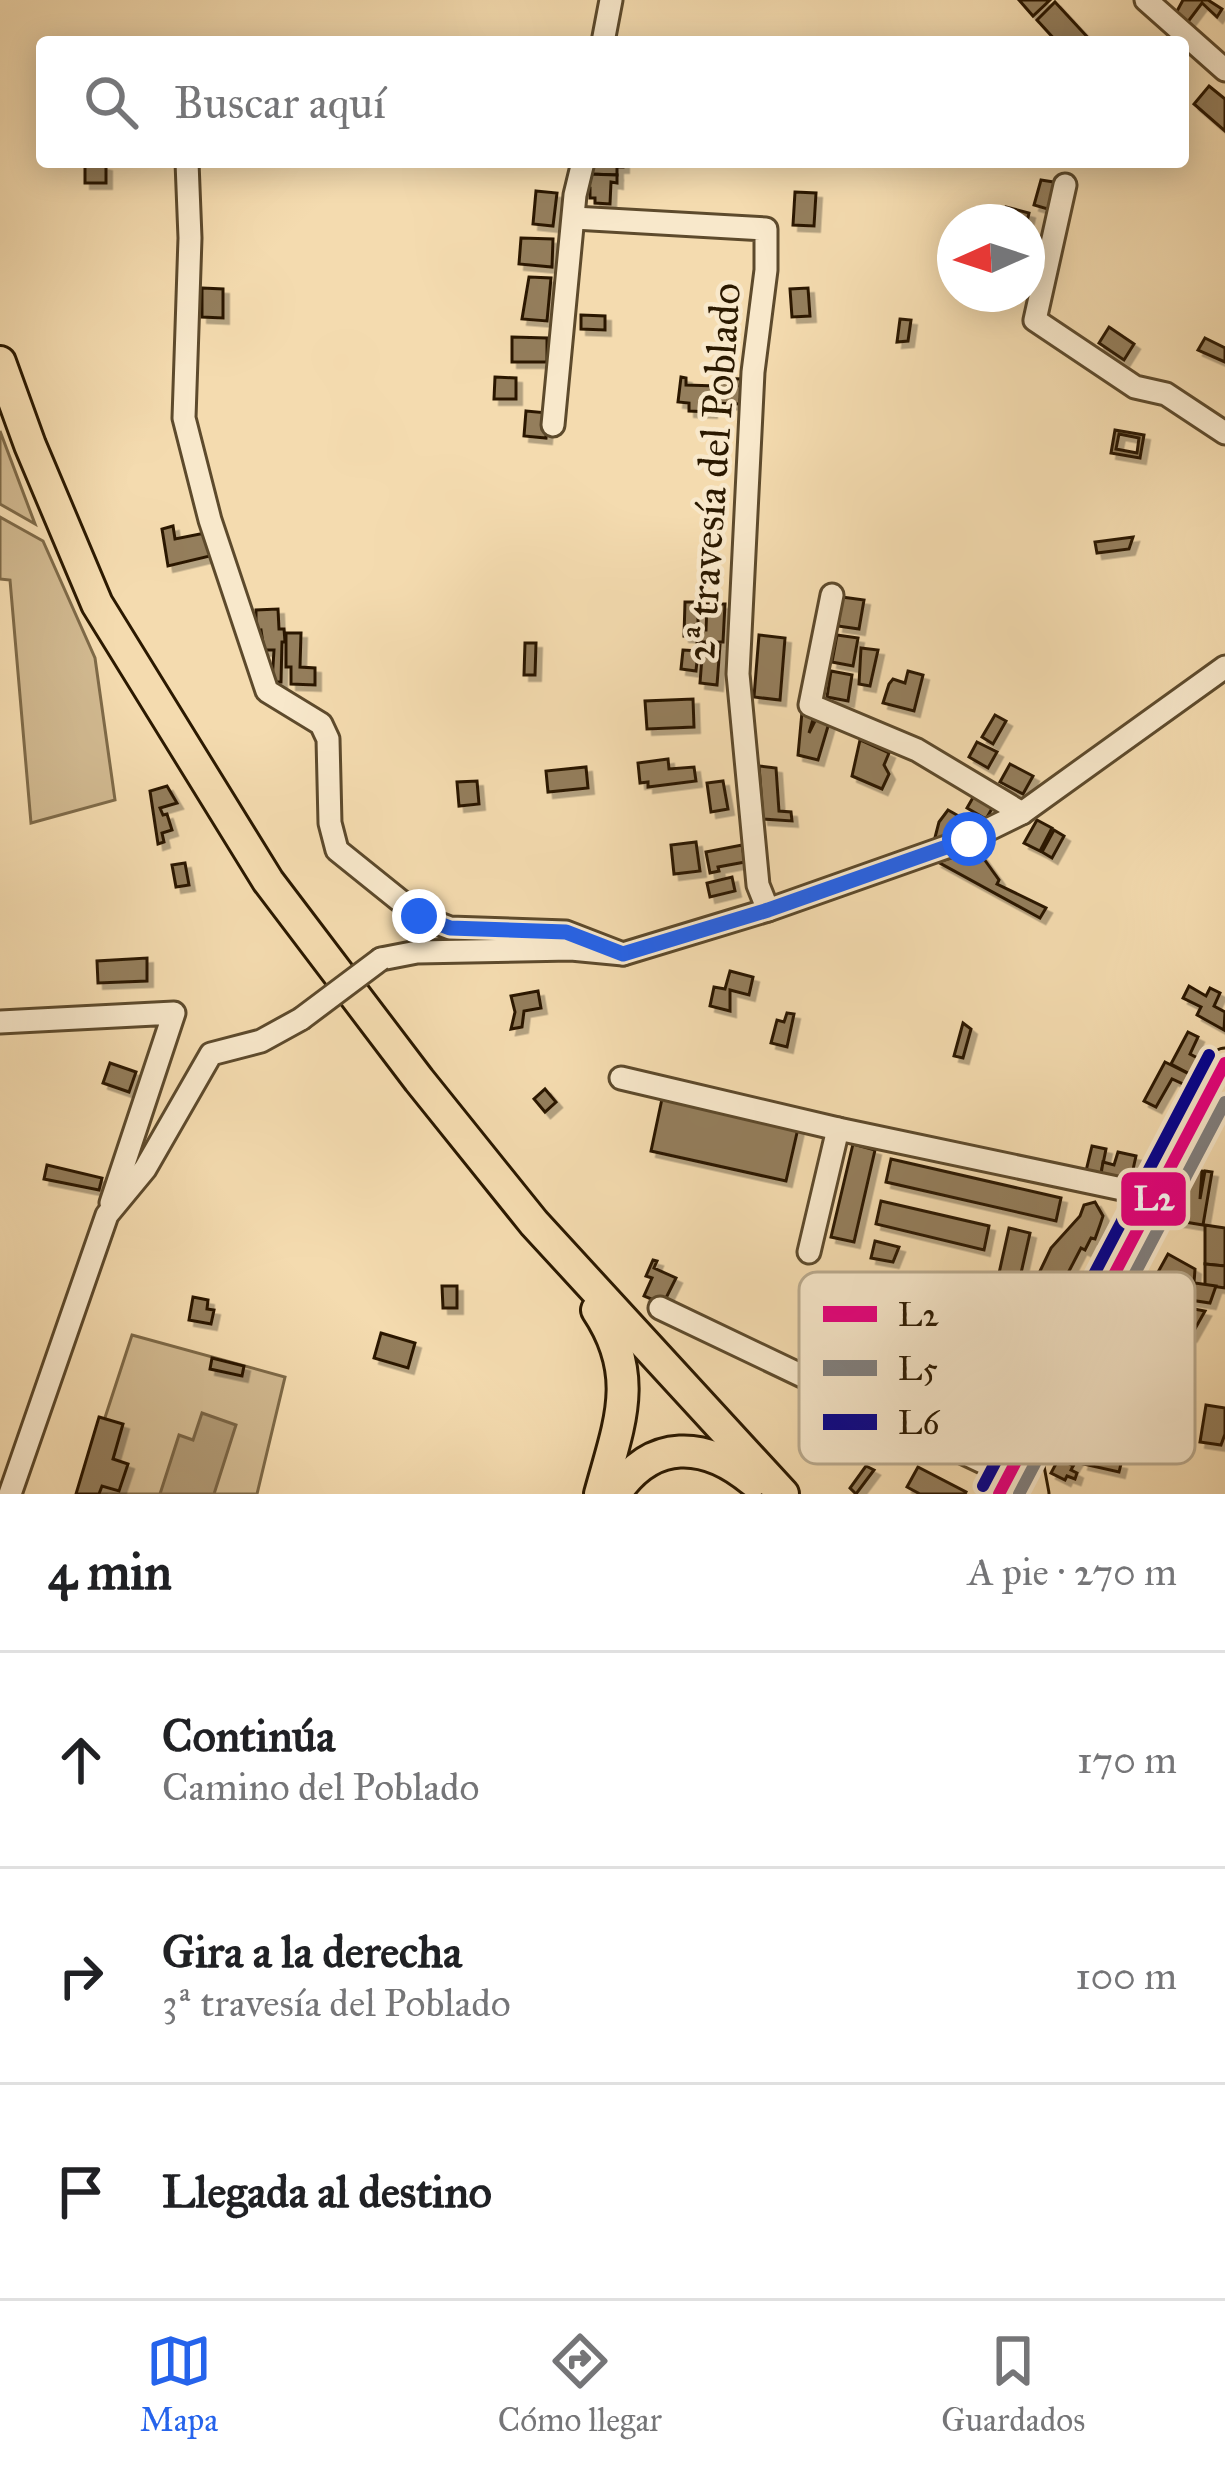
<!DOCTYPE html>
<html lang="es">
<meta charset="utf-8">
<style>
:root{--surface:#fff;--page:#f2f2f2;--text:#202124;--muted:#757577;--line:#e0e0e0;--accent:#2563eb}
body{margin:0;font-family:"IM FELL Great Primer",serif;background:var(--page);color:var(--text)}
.compass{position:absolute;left:937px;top:204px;width:108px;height:108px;border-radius:50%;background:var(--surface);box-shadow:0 6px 30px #0003;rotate:267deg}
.stop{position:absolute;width:36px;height:36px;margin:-27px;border:9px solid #2563eb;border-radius:50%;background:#fff}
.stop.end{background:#2563eb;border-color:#fff;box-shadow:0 3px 12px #0008}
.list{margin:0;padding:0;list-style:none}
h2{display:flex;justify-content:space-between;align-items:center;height:156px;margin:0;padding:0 48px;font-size:51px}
h2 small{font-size:39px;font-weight:400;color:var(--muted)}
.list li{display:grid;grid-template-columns:78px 1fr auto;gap:36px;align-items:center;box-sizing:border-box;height:216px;padding:0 48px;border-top:3px solid var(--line)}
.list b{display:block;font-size:45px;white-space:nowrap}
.list p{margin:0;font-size:39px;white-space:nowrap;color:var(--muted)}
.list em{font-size:39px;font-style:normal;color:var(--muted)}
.icon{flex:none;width:66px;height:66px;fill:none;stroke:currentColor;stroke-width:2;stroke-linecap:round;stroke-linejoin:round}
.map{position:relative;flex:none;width:1225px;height:1494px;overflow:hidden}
.search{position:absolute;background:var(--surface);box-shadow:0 6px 30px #0003;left:36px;right:36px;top:36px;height:132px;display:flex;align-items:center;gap:30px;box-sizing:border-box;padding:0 42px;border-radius:12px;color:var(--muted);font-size:45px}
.sheet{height:804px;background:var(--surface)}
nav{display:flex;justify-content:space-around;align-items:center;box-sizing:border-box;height:168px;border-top:3px solid var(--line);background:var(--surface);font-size:33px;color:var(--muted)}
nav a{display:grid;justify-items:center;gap:6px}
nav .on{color:var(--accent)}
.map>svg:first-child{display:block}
.green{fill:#d2ba91;stroke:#7e6a48;stroke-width:3}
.water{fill:#b09974;stroke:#7b6646;stroke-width:3}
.building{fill:#947e5b;stroke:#2b1900;stroke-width:3;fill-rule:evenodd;filter:url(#shadow)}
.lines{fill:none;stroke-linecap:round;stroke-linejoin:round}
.minor-casing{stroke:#5d4a2c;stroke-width:27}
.major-casing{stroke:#2b1900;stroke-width:33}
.highway-casing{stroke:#2b1900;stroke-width:36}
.minor{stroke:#f8e8cb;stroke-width:21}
.major{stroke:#f4dbaf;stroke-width:27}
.highway{stroke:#f4dbaf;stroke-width:30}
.minor-bridge-casing{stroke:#5d4a2c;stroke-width:27;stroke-linecap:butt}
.minor-bridge{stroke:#f8e8cb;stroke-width:21}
.bus-1-casing{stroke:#f8e8cb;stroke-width:21}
.bus-2-casing{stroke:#f8e8cb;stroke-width:21}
.bus-3-casing{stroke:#f8e8cb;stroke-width:21}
.bus-1{stroke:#e5007d;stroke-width:12}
.bus-2{stroke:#808080;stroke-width:12}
.bus-3{stroke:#000090;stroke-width:12}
.route{stroke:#2563eb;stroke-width:15}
.labels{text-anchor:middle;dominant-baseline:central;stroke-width:9;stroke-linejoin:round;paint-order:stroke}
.street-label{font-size:42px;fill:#2b1900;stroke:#f8e8cb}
.key{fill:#f8e8cb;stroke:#baaa8e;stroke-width:3}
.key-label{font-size:33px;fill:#2b1900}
.line-badge{stroke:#f8e8cb;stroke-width:4.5}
.badge-label{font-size:33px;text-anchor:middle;font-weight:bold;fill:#fff}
</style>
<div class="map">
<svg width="1225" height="1494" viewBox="0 0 1225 1494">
<defs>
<filter id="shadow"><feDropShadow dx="5.5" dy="5.5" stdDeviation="0" flood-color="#0004"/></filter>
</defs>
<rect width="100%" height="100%" fill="#f4dbaf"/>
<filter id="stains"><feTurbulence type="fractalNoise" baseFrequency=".00167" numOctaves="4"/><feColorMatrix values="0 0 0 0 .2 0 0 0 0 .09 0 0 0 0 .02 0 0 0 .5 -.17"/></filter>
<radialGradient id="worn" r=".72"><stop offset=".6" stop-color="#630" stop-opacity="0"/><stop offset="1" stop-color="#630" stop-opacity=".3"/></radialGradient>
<g class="green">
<path d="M0,431L35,524L0,504Z"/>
<path d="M0,517L43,541L95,658L115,800L31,823L10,580L0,579Z"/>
<path d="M132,1335L285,1377L257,1494H80Z"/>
</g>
<path class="water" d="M202,1413L236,1425L214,1494H160L179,1435L193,1440Z"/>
<g class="building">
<path d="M1019,0H1050L1033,16Z"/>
<path d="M1183,0H1208L1222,9L1217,17L1202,3L1187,23L1176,13Z"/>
<path d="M1055,2L1092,42H1057L1037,20Z"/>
<path d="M1209,86L1225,99V131L1194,104Z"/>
<path d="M85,162L106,166V183H85Z"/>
<path d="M592,162H623V167H617V175L591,174Z"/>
<path d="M586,174L617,175V183L611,182L610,204L595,203V198H590V188L584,187Z"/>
<path d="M1041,180L1060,183L1051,210L1034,205Z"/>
<path d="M536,191L557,193L553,226L533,224Z"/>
<path d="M795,192L816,193L814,226L793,225Z"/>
<path d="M1006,207L1029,213L1027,222H1002Z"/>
<path d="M521,238L553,239L552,267L519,264Z"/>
<path d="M529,277L551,278L547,321L522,319Z"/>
<path d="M202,288L223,289V318L202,317Z"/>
<path d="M808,288L810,316L792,317L790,289Z"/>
<path d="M581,315L605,316V330L581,329Z"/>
<path d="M900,319L911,320L908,341L897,342Z"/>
<path d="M1109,327L1134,344L1124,360L1099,343Z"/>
<path d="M512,337L547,338V362H512Z"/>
<path d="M1205,338L1225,348V362L1198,350Z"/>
<path d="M495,377L516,378V399H494Z"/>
<path d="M681,377L686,378V385L717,386V378L741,379L740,386L746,387L745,400H740V404L711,403V412L689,411V403L678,402Z"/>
<path d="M526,411L548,413L546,438L524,436Z"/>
<path d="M1115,430L1144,435L1140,458L1111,453ZM1119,434L1139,438L1137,453L1116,449Z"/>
<path d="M173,526L175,539L205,533L210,556L168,566L162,529Z"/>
<path d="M1133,537L1129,549L1097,553L1095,542Z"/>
<path d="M842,597L864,600L859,629L838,626Z"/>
<path d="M685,602H698V630H706L707,604H725L723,642H697V637L684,636Z"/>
<path d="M278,609L279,629H284L285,642H282L281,682H272L274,650H264L261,630L256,631V610Z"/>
<path d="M286,633H301L300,667L315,668V685L291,684V667H286Z"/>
<path d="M759,635L785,638L780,700L754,697Z"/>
<path d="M837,635L858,638L853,666L832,662Z"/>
<path d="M525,643H536L535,675H524Z"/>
<path d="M703,644L720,645L717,685L700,683Z"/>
<path d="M861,648L878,650L870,686L859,684Z"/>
<path d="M683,650L698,651L696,671L681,669Z"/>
<path d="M831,671L852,675L848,701L827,697Z"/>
<path d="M908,671L923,675L914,711L883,703L889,684L893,679L905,683Z"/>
<path d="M693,699L694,727L647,729L645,701Z"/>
<path d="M802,712L814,716L809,733L816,719L829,723L818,760L798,755Z"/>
<path d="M995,715L1006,721L993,744L982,737Z"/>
<path d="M860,740L889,753L884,765L889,774L882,789L852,776Z"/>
<path d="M977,742L997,752L988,768L969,757Z"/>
<path d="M668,759L669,769L694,767L696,781L648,787V782L640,783L638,763Z"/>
<path d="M1010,764L1033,776L1023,794L1000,782Z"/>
<path d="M759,766L776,768L779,811L791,812L792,821L763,819Z"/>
<path d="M586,767L588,788L548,792L546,771Z"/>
<path d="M477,781L479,804L459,806L457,782Z"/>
<path d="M723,781L728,809L711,812L707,783Z"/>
<path d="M167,786L177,803L160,808L163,815L167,814L172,830L162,833L164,842L158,844L150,791Z"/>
<path d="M975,794L994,805L986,819L967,808Z"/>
<path d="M948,810L964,819L957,832L950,828L946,838L932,849L939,822Z"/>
<path d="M1037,820L1052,828L1040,851L1024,843Z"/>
<path d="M1054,830L1064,836L1052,858L1042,852Z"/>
<path d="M696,842L700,871L674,874L671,845Z"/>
<path d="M742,845L745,862L718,867L719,871L710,873L706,852Z"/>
<path d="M979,852L999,880L997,884L1046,908L1040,918L938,862L957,856L961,862Z"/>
<path d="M185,863L189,885L176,887L172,865Z"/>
<path d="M732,877L735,891L710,897L707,883Z"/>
<path d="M147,958V981L98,983L97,961Z"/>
<path d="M730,971L753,977L749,995L730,990V1011L710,1006L714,987L725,989Z"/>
<path d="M1189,986L1206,996L1210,988L1220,993L1214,1006L1225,1012L1224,1030L1197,1015L1201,1007L1183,998Z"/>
<path d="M538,991L541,1008L524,1011L522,1027L511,1029L515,1012L511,996Z"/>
<path d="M787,1013L794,1014L787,1047L771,1043L777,1020L784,1022Z"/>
<path d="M963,1023L971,1029L963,1058L954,1056Z"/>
<path d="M1188,1032L1198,1037L1190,1054L1209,1064L1201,1080L1171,1064Z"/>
<path d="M1165,1062L1201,1080L1180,1120L1169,1114L1185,1085L1172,1079L1156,1107L1144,1101Z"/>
<path d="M110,1063L136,1072L129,1092L103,1083Z"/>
<path d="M545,1089L556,1102L545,1112L534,1099Z"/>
<path d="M663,1094L799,1124L786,1181L651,1151Z"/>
<path d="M853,1144L875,1150L854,1242L831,1237Z"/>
<path d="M1092,1146L1106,1149L1101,1174L1086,1171Z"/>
<path d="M1118,1152L1136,1156L1132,1174L1121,1179L1101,1174L1103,1162L1114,1165Z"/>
<path d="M891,1159L1061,1198L1056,1221L886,1182Z"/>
<path d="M47,1165L102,1178L99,1190L44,1179Z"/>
<path d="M1193,1170L1202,1171L1200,1199L1205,1171L1212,1172L1203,1225L1167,1219Z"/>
<path d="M881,1201L989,1226L984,1250L876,1224Z"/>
<path d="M1095,1202L1103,1216L1100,1225L1095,1239L1091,1238L1085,1250L1081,1248L1055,1298L1059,1300L1051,1312L1055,1315L1047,1326L1028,1316L1040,1271L1051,1248L1080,1216L1084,1205Z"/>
<path d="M1205,1225L1225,1228V1266L1205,1264Z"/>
<path d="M1009,1228L1030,1233L1013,1309L992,1305Z"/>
<path d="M875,1241L899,1247L893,1262L871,1258Z"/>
<path d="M1168,1254L1195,1269L1194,1283H1173L1157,1274Z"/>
<path d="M653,1260L657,1261L654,1268L676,1278L663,1304L644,1296L652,1278L646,1276Z"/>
<path d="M1205,1264L1225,1266V1288L1205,1285Z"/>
<path d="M1174,1280L1216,1286L1210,1303L1170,1297Z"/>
<path d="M442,1286H457V1308H443Z"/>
<path d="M193,1297L208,1300L207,1309L214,1310L211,1324L189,1320Z"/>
<path d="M1143,1303L1157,1311L1152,1321L1187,1326L1194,1309L1205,1311L1191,1336L1146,1331L1131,1324Z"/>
<path d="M381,1333L415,1343L408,1368L374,1358Z"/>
<path d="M212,1358L244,1366L242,1376L210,1369Z"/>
<path d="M1206,1405L1225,1408V1434L1221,1445L1200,1442Z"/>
<path d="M99,1417L123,1424L113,1459L128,1464L119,1491L102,1486L99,1494H76Z"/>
<path d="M1069,1438L1085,1447L1073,1466L1059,1458Z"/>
<path d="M1085,1457L1121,1464L1119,1472L1083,1464Z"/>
<path d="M1059,1458L1073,1466L1071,1470L1077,1473L1075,1479L1067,1476L1065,1480L1051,1473Z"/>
<path d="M866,1466L874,1470L856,1494L850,1488Z"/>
<path d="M918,1467L966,1492L965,1494H920L907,1487Z"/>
</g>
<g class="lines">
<g class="minor-casing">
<g id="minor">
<path d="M1146,0L1225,70"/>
<path d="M603,42L611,0"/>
<path d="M187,162L190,238L184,418L210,520L267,691L321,724L328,739L330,823L337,850L419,916L450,928L566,932L623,954"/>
<path d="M1065,185L1035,320L1135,387L1166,394L1225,433"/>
<path d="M574,218L766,229V270L753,372L738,674L758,885L768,910"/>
<path d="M553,425L575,195L583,162"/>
<path d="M832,595L810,705L917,750L1022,813"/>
<path d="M381,959L417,952L571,949L623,954L768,910L969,839L1022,813L1225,667"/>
<path d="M0,1022L174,1013L111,1203"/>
<path d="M621,1078L838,1129"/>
<path d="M809,1252L838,1129L1155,1196"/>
<path d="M660,1308L1010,1475"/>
<path d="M10,1494L107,1215L145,1169L211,1054L261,1041L301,1019"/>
</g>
</g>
<g class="major-casing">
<g id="major">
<path d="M1025,1446L1034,1494"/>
<path d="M999,1494L1225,1063"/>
</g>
</g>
<g class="highway-casing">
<g id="highway">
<path d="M0,362L30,445L97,604L268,881L419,1080L534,1223L783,1494"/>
<path d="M597,1310C641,1376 619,1424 600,1494"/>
<path d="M615,1494C652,1438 705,1441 753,1481"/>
</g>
</g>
<use href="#minor" class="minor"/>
<use href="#major" class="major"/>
<use href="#highway" class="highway"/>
<g class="minor-bridge-casing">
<path id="minor-bridge" d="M301,1019L381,959"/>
</g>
<use href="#minor-bridge" class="minor-bridge"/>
<g class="bus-1-casing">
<path id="bus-1" d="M999,1494L1225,1063"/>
</g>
<g class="bus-2-casing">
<path id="bus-2" d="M1019,1494L1225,1102"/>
</g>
<g class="bus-3-casing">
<path id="bus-3" d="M983,1486L1209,1055"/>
</g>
<use href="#bus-1" class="bus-1"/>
<use href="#bus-2" class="bus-2"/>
<use href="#bus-3" class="bus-3"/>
</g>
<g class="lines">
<path class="route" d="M419,916L450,928L566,932L623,954L768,910L969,839"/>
</g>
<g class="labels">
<g class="street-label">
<text transform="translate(713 472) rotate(-86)">2ª travesía del Poblado</text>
</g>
</g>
<rect x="799" y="1272" width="396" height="192" rx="18" class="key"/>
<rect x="823" y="1306" width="54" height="16" fill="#e5007d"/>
<rect x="823" y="1360" width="54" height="16" fill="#808080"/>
<rect x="823" y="1414" width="54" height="16" fill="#000090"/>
<g class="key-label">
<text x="898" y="1326">L2</text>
<text x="898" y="1380">L5</text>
<text x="898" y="1434">L6</text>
</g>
<rect class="line-badge" x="1119" y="1170" width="69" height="58" rx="12" fill="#e5007d"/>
<g class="badge-label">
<text x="1154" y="1210">L2</text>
</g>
<rect width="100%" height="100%" filter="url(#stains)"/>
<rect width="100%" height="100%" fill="url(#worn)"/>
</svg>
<svg class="compass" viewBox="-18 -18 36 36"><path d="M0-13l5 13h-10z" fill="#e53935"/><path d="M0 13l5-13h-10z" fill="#757577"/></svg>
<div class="stop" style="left:969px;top:839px"></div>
<div class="stop end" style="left:419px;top:916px"></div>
<div class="search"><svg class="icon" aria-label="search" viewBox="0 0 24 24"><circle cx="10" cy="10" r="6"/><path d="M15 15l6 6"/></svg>Buscar aquí</div>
</div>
<section class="sheet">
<h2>4 min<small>A pie · 270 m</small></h2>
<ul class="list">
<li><svg class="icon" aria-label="ahead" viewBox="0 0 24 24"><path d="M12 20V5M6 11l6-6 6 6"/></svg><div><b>Continúa</b><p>Camino del Poblado</p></div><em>170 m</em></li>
<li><svg class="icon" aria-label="right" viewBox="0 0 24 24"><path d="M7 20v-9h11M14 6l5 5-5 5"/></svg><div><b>Gira a la derecha</b><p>3ª travesía del Poblado</p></div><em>100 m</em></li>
<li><svg class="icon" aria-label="arrive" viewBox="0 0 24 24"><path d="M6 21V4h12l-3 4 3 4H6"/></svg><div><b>Llegada al destino</b></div></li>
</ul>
</section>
<nav>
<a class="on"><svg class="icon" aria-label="map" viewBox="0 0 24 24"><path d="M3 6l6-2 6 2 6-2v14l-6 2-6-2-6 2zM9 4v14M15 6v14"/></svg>Mapa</a>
<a><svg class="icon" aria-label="directions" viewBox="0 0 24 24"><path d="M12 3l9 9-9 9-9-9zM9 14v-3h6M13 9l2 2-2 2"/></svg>Cómo llegar</a>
<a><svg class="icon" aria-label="saved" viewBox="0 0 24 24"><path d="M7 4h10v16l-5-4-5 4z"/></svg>Guardados</a>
</nav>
